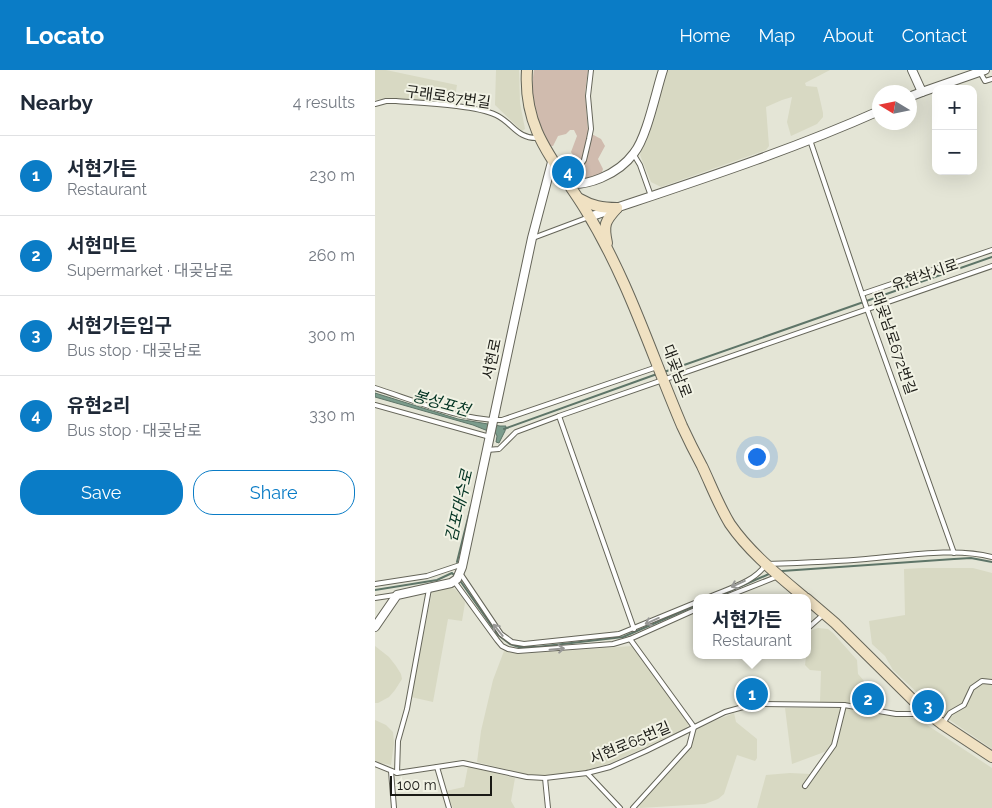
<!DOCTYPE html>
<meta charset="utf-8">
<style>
:root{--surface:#fff;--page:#f6f6f7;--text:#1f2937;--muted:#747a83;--line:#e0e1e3;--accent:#0a7cc6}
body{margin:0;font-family:Raleway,"Noto Sans KR",sans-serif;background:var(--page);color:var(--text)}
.controls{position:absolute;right:15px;top:15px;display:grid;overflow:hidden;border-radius:10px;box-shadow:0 5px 20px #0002}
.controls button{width:45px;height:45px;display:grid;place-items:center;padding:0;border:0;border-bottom:1px solid var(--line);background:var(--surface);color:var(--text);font:25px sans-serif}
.compass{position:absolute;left:497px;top:15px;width:45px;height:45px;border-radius:50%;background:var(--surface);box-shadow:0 5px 20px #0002;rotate:280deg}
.scale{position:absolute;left:15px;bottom:12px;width:102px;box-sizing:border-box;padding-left:5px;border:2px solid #1a1a15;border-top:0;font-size:14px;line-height:18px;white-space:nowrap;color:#1a1a15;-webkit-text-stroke:4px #f1f2e4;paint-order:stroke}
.you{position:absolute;left:381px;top:386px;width:18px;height:18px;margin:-12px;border:4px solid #fff;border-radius:50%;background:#1a73e8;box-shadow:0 0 0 8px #1a73e833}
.badge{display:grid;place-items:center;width:32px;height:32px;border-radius:50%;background:var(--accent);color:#fff;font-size:16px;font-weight:700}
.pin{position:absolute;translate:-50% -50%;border:2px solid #fff;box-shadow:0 1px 5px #0006}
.popup{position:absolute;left:318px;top:524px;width:118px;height:65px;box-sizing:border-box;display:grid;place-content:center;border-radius:10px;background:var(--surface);filter:drop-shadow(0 1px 4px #0005);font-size:16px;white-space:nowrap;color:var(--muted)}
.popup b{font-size:19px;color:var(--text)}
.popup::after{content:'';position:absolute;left:50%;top:100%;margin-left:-10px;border:10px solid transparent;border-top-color:var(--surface)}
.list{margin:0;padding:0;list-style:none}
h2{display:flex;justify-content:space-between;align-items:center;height:65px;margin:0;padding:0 20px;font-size:21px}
h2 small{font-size:16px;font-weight:400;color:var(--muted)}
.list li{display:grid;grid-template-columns:32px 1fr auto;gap:15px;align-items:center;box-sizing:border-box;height:80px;padding:0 20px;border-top:1px solid var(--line)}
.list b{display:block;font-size:19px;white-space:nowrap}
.list p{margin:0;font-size:16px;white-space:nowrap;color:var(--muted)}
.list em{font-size:16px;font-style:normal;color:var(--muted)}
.actions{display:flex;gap:10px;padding:15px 20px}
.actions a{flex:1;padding:11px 0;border:1px solid var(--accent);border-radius:20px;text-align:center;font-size:18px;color:var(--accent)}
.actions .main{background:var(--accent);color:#fff}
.map{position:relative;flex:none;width:617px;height:738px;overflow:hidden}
header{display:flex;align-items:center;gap:30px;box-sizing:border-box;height:70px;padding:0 25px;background:var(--accent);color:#fff}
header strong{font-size:24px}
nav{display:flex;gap:28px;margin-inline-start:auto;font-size:18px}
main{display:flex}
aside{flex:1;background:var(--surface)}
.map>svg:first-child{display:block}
.built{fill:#d8d9c3}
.green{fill:#d0bbae}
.water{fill:#7b9c8c;stroke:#5e7568}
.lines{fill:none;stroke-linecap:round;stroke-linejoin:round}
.stream{stroke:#5e7568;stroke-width:2}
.lane-casing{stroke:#656559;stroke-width:6}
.street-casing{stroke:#656559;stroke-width:10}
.secondary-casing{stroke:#656559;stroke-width:12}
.lane{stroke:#fff;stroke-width:4}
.street{stroke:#fff;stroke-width:8}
.secondary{stroke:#f0e1c2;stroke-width:10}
.oneway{stroke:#989896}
.labels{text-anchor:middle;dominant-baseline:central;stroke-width:4;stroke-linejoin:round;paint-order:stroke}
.street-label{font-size:15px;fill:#1a1a15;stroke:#f1f2e4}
.water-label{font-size:16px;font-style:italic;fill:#013221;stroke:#f1f2e4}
</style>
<header>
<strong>Locato</strong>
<nav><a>Home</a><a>Map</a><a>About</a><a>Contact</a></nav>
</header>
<main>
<aside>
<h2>Nearby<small>4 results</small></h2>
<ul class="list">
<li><span class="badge">1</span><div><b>서현가든</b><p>Restaurant</p></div><em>230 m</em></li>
<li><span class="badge">2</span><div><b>서현마트</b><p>Supermarket · 대곶남로</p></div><em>260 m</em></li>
<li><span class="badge">3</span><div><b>서현가든입구</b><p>Bus stop · 대곶남로</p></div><em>300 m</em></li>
<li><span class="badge">4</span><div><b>유현2리</b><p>Bus stop · 대곶남로</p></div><em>330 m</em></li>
</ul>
<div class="actions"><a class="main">Save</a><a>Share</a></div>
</aside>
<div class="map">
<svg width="617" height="738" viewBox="0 0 617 738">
<rect width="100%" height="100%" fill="#e4e5d6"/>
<g class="built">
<path d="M0,0H11L82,15L79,34L13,28L0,30Z"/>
<path d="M121,0H144L145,33L150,59L147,61L120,35Z"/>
<path d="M291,0H455L430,13L431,16L442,17L444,25L448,43V47L442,54L416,66L412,52L417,27L407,30L391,37L394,76L391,80L286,117L276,112L265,85Z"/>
<path d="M547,498H598L617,503V679L563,642L518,600L510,586L497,574L494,551L530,545L529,499Z"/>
<path d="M73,517L80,519L89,529L90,533L87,551L73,549L58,632L36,627L57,522Z"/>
<path d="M443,558L453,559L458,563L482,590L483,604L489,611L486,635L445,632L446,601L435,600L430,595L434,563L437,560Z"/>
<path d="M0,576L14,587L21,596L26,604L27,609L20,620L14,627L3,633H0Z"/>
<path d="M257,576L279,604L309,646L314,655L308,660L236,693L205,702L163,706L152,705L102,692L106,661L118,610L129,581L145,584Z"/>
<path d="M410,638H472L543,649L617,698V738H382L391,705L415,703L436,704L452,681L417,694Z"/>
<path d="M359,643L361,652L382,669V688L380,691L362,685L349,724L343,729L330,734L265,738L264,733L316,674L321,658Z"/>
<path d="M0,650L11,655L18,662L19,673L16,695L0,692Z"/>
<path d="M93,696L140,708L136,731L140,738H78L71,721L89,717Z"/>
</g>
<path class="green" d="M159,0H213L210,23L213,62L226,69L230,76L223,89L228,99L226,105L214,109L205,107L202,91L196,82L202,66L199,60H195L191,64L183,66L178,76H174C161,49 154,31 159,0Z"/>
<path class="water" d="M0,323L83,349L125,356H131L130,361L124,373L121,372L122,366L120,362L113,361L98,355L0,327Z"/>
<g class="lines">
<g class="stream">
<path d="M289,302L617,187"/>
<path d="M129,359L282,304"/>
<path d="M82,492L96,436"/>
<path d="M407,501L579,489L596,488L617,492"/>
<path d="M86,512L123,565L135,574L144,577H162L248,567L322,535"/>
<path d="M0,520L62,510L77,503L79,505"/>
<path d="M339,528L394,504"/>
</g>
<g class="lane-casing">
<g id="lane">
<path d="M605,2L610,11L617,9"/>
<path d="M0,34L11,31H21C46,33 100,35 121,45C138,53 142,69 163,68"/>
<path d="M435,70L491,236L579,483"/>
<path d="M259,85L265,95L276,126"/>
<path d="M194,113L209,90L214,69L216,59L213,26L216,0"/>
<path d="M158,168L214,147"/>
<path d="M487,224L617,180"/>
<path d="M0,318C38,330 88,351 127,350L282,297"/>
<path d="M0,335L115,367"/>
<path d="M184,346L259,559"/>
<path d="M112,380L124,379L141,362L184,346L617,196"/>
<path d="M85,503L126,564L137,572L149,574L244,564L322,532"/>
<path d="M79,511L122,570L127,576L133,579L143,581L238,574L255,569L322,539"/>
<path d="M0,514L52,506L88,494"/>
<path d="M0,528L20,525"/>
<path d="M332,528C351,519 379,513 391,494C424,493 457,492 491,489C529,486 580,477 617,487"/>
<path d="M348,528L401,507"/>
<path d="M432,559L449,544"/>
<path d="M255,569L319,657L314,676L258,738"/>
<path d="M568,653L575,643L589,635L597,618L607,611L617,612"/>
<path d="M0,694L22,703L88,693L152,707L170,708L212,703L235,697L271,681L350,642L379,634L469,635L521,644H550"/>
<path d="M62,697L74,738"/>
<path d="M16,701L19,738"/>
<path d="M22,703L23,671L32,639L54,519"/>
<path d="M212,703L245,738"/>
<path d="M170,708L173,738"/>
<path d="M430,716L459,675L469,635"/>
</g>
</g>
<g class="street-casing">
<g id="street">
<path d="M537,0L547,22L610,0"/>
<path d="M534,27L547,22"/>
<path d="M193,114C205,115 214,113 226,108C238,103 251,94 259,83C272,67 281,21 288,0"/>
<path d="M214,147C312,114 410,83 504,41"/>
<path d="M0,557L22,525L76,513L82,509L87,497L157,168L177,92"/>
</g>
</g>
<g class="secondary-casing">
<g id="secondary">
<path d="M152,0C148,61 180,91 210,139C253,209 275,281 307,356C313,369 320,383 327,396C336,415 344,436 355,454C375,483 403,505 430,528"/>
<path d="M205,129C217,136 227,138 242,138"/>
<path d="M232,173C228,155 230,151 242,138"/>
<path d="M432,529L460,553L546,638L567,654L617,687"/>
</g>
</g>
<use href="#lane" class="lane"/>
<use href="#street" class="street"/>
<use href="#secondary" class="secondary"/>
</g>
<defs><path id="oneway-shaft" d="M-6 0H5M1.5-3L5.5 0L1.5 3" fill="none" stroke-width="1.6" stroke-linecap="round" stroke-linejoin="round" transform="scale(1.25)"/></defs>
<g class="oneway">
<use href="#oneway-shaft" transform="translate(363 514) rotate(156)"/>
<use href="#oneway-shaft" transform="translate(277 551) rotate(156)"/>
<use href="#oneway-shaft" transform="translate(123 560) rotate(-129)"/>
<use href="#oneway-shaft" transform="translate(182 579) rotate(-5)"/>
</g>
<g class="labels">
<g class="street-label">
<text transform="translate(73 27) rotate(8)">구래로87번길</text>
<text transform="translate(550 205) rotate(-19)">유현삭시로</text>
<text transform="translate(519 273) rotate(71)">대곶남로672번길</text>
<text transform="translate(117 289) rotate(-78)">서현로</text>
<text transform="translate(302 301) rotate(69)">대곶남로</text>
<text transform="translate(255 673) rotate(-23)">서현로65번길</text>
</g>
<g class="water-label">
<text transform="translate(66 333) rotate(16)">봉성포천</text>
<text transform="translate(84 436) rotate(-77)">김포대수로</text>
</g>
</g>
</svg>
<div class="controls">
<button>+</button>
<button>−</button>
</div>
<svg class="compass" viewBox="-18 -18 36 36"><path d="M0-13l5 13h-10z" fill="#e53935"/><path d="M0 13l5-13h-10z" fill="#747a83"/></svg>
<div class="scale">100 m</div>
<div class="you"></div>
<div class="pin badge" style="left:377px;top:624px">1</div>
<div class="popup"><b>서현가든</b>Restaurant</div>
<div class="pin badge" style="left:493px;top:629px">2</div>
<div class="pin badge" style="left:553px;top:636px">3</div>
<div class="pin badge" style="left:193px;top:102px">4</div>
</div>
</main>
